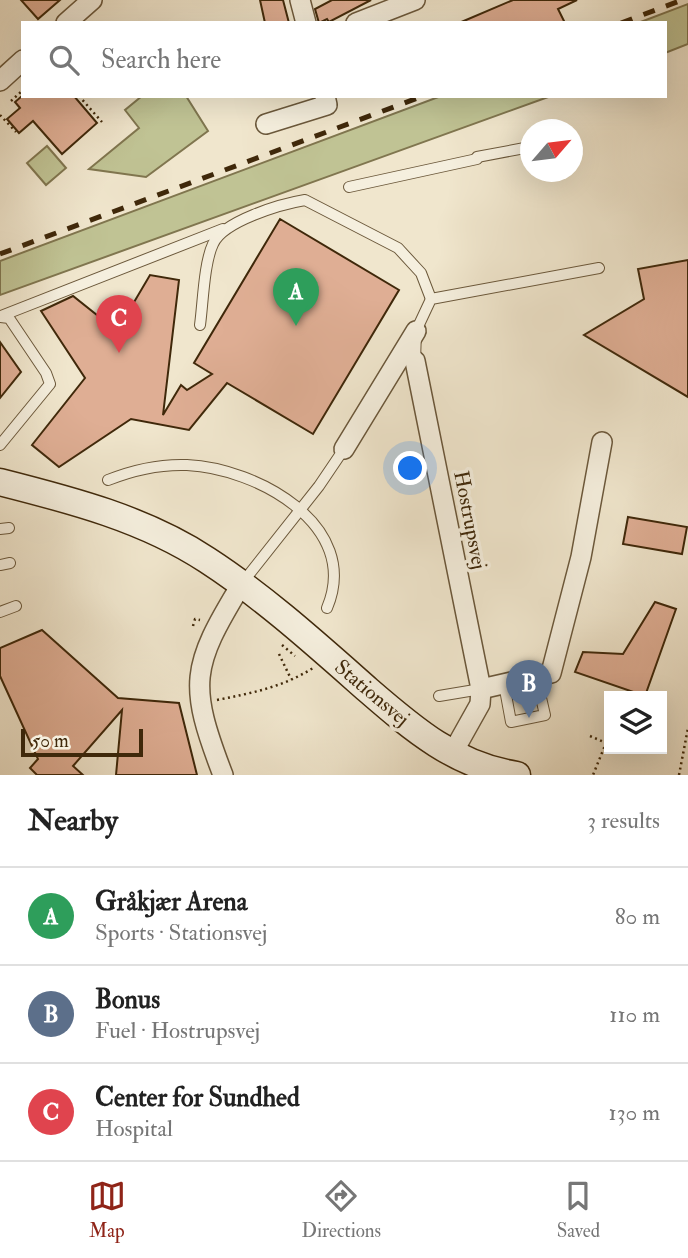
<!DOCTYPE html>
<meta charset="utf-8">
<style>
:root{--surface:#fff;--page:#f2f2f2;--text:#222;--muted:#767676;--line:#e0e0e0;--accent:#8f2418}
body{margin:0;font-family:"IM FELL Double Pica",serif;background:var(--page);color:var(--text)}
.controls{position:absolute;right:21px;bottom:21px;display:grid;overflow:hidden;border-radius:0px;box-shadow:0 7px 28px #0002}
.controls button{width:63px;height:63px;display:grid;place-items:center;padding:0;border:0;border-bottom:2px solid var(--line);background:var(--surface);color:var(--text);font:35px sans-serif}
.compass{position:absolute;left:520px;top:119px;width:63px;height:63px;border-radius:50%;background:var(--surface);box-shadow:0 7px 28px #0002;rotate:62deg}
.scale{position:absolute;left:21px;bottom:18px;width:122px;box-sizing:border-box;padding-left:7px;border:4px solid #3f280a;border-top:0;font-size:19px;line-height:24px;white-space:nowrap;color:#3f280a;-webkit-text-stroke:5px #f5efde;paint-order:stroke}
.you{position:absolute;left:411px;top:469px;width:24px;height:24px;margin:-18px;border:5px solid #fff;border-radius:50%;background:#1a73e8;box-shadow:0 0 0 10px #1a73e833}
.badge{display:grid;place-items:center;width:46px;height:46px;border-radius:50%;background:var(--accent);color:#fff;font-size:23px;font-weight:700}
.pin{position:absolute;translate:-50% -58px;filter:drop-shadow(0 2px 4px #0008)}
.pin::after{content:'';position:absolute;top:37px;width:24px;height:21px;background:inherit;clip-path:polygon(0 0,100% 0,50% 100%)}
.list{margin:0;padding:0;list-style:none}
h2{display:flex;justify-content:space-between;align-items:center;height:91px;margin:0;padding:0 28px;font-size:30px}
h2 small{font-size:23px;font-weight:400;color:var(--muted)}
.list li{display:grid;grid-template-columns:46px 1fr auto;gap:21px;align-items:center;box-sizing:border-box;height:98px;padding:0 28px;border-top:2px solid var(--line)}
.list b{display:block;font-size:26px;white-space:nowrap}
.list p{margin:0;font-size:23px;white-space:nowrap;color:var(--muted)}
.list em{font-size:23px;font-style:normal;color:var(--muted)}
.icon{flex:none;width:38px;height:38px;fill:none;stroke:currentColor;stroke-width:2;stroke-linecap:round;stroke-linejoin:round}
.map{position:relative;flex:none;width:688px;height:775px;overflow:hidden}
.search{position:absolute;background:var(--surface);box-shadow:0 7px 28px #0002;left:21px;right:21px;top:21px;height:77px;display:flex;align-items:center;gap:18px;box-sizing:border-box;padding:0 24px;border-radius:0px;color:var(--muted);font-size:26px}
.sheet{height:385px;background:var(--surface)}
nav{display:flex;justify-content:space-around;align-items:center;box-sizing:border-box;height:98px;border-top:2px solid var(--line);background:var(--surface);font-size:19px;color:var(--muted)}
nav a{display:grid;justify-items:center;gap:4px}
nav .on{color:var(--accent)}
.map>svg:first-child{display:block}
.green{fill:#c0c394;stroke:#80764f;stroke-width:2}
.building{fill:#dfae94;stroke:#3f280a;stroke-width:2}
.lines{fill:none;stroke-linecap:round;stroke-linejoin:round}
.lane-casing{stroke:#6b583b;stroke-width:12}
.street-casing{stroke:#6b583b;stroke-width:22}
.secondary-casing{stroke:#3f280a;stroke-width:29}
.path{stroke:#3f280a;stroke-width:2.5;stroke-dasharray:2 3.5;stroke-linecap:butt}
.lane{stroke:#f5efde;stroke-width:10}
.street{stroke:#f5efde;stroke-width:19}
.secondary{stroke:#f5efde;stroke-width:26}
.rail{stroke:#3f280a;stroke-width:5;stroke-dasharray:12 12;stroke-linecap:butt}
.labels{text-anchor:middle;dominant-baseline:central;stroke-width:7;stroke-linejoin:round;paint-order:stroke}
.street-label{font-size:21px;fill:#3f280a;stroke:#f5efde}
</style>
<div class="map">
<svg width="688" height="775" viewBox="0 0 688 775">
<rect width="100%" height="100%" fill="#f0e6cd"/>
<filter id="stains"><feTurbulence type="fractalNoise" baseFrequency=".00286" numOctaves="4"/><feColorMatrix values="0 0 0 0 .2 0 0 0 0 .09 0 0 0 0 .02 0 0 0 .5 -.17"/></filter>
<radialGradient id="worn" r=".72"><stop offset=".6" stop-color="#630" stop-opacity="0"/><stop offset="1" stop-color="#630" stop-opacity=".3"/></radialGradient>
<g class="green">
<path d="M688,4V44L665,53V23H638Z"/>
<path d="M142,96H186L208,131L146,177L89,169L139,128L125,110Z"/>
<path d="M441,96H551L0,295V261Z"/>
<path d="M47,146L66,168L46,185L27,163Z"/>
</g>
<g class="building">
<path d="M21,0H60L38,19Z"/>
<path d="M260,0H283L289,23H265Z"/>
<path d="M332,0H371L329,22L327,19L319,23L315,9Z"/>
<path d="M513,0H577L558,9L565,23H459Z"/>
<path d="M22,96H74L97,123L62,154L33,121L19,133L7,119L20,108L15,102Z"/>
<path d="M280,219L399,290L313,434L227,383L189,430L131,419L59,467L32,445L85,378L41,311L73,296L117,331L150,275L179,280L163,415L181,385L187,390L212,374L194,363Z"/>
<path d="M688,260V397L584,335L644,299L638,269Z"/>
<path d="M0,342L21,372L0,398Z"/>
<path d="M628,517L687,527L682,554L623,544Z"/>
<path d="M655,602L676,609L645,696L575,672L583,652L623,654Z"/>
<path d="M42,630L118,698L179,703L197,775H116L122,710L73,766L83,775H37L30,768L38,759L0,676V648Z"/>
</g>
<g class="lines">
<g class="lane-casing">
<g id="lane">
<path d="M477,157L530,147"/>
<path d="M349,187L477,159"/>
<path d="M1,316L223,229"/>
<path d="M200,325C203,303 204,263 213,244C223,221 281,204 305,200L398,248L421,273L431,299"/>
<path d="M415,361L416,331L431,299L599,268"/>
<path d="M0,445L50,384L46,373L9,318L0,317"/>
<path d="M108,480C133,470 160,464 187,465C256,468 362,525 327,608"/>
<path d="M0,529L9,528"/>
<path d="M0,565L10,563"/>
<path d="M243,582L319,486L344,449"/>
<path d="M0,612L16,606"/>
<path d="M504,684L511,722L545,715L536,676"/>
<path d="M439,696L481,689"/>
</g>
</g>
<g class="street-casing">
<g id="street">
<path d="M300,0L306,23"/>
<path d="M66,23L92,0"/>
<path d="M356,23L415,0"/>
<path d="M0,81L23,60"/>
<path d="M266,124L327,105L325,96"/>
<path d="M415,361L481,689L480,704L452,754"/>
<path d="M344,449L416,331"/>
<path d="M481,689L551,673L581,557L602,442"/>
<path d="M223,775C188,684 191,667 241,585"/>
</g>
</g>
<g class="secondary-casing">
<path id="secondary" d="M0,482C71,500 145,519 207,560C264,597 317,645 368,690C413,729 456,766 517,775"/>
</g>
<g class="path">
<path d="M79,96L102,122"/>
<path d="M11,101L23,90"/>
<path d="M0,115L16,132"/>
<path d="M193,626L195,619L200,620"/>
<path d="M282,645L295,656"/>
<path d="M279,654L291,679"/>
<path d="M217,700C252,693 283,687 313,668"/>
<path d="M590,736L606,743L593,775"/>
<path d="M679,775L688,728"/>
</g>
<use href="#lane" class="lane"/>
<use href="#street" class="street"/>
<use href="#secondary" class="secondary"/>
<g class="rail">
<path d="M621,23L682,0"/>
<path d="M0,254L423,96"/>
</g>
</g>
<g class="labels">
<g class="street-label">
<text transform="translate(470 520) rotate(79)">Hostrupsvej</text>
<text transform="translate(372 693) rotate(40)">Stationsvej</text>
</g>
</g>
<rect width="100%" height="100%" filter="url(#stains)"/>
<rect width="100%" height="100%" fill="url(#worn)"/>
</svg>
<div class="controls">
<button><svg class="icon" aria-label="layers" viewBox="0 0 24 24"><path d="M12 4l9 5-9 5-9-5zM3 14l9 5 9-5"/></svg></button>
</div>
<svg class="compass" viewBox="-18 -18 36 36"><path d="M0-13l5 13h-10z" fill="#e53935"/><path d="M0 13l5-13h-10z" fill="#767676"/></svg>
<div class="scale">50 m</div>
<div class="you"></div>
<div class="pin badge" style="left:296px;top:326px;background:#2e9e5b">A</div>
<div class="pin badge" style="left:529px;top:718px;background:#5c6f8a">B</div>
<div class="pin badge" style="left:119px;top:353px;background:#e0444e">C</div>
<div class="search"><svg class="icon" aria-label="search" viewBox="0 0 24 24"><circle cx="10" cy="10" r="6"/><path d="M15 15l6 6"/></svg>Search here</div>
</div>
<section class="sheet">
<h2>Nearby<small>3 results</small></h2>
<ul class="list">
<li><span class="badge" style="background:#2e9e5b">A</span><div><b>Gråkjær Arena</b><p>Sports · Stationsvej</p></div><em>80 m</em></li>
<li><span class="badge" style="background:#5c6f8a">B</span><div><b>Bonus</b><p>Fuel · Hostrupsvej</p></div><em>110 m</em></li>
<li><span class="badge" style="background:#e0444e">C</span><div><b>Center for Sundhed</b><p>Hospital</p></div><em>130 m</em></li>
</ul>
</section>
<nav>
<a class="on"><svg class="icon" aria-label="map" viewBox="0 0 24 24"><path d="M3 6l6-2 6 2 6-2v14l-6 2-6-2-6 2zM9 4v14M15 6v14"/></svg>Map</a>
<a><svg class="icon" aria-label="directions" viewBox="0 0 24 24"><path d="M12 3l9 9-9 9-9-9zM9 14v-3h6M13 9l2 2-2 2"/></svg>Directions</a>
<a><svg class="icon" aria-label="saved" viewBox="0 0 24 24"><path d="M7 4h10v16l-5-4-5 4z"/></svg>Saved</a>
</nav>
